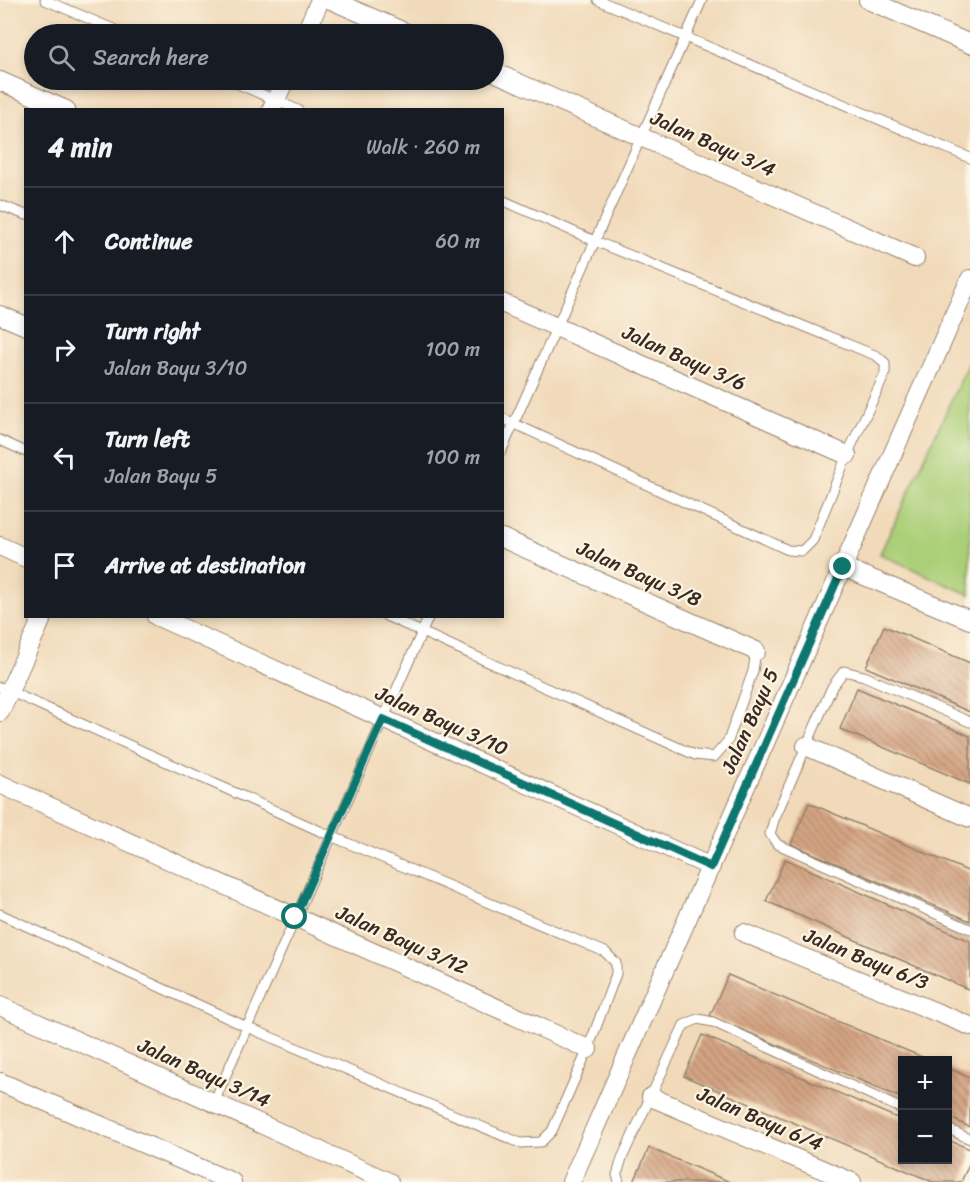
<!DOCTYPE html>
<meta charset="utf-8">
<style>
:root{--surface:#171b24;--page:#20242c;--text:#f1f3f6;--muted:#9ea1a6;--line:#363941}
body{margin:0;font-family:Sriracha,sans-serif;background:var(--page);color:var(--text)}
.controls{position:absolute;right:18px;bottom:18px;display:grid;overflow:hidden;border-radius:0px;box-shadow:0 3px 9px #0003}
.controls button{width:54px;height:54px;display:grid;place-items:center;padding:0;border:0;border-bottom:2px solid var(--line);background:var(--surface);color:var(--text);font:30px sans-serif}
.stop{position:absolute;width:18px;height:18px;margin:-14px;border:4px solid #0f766e;border-radius:50%;background:#fff}
.stop.end{background:#0f766e;border-color:#fff;box-shadow:0 2px 6px #0008}
.list{margin:0;padding:0;list-style:none}
h2{display:flex;justify-content:space-between;align-items:center;height:78px;margin:0;padding:0 24px;font-size:26px}
h2 small{font-size:20px;font-weight:400;color:var(--muted)}
.list li{display:grid;grid-template-columns:39px 1fr auto;gap:18px;align-items:center;box-sizing:border-box;height:108px;padding:0 24px;border-top:2px solid var(--line)}
.list b{display:block;font-size:22px;white-space:nowrap}
.list p{margin:0;font-size:20px;white-space:nowrap;color:var(--muted)}
.list em{font-size:20px;font-style:normal;color:var(--muted)}
.icon{flex:none;width:33px;height:33px;fill:none;stroke:currentColor;stroke-width:2;stroke-linecap:round;stroke-linejoin:round}
.map{position:relative;flex:none;width:970px;height:1182px;overflow:hidden}
.search{position:absolute;background:var(--surface);box-shadow:0 3px 9px #0003;left:24px;top:24px;width:480px;height:66px;display:flex;align-items:center;gap:15px;box-sizing:border-box;padding:0 21px;border-radius:33px;color:var(--muted);font-size:22px}
.panel{position:absolute;background:var(--surface);box-shadow:0 3px 9px #0003;left:24px;top:108px;width:480px;height:510px;border-radius:0px}
.map>svg:first-child{display:block}
.green{fill:#abcf78;stroke:#737c4b;stroke-width:1.5}
.building{fill:url(#building-back-hatch)}
.lines{fill:none;stroke-linecap:round;stroke-linejoin:round}
.lane-casing{stroke:#96826c;stroke-width:11}
.street-casing{stroke:#96826c;stroke-width:20}
.lane{stroke:#fff;stroke-width:9}
.street{stroke:#fff;stroke-width:18}
.route{stroke:#0f766e;stroke-width:8}
.labels{text-anchor:middle;dominant-baseline:central;stroke-width:4.5;stroke-linejoin:round;paint-order:stroke}
.street-label{font-size:20px;fill:#3b2a1e;stroke:#fcf5e5}
</style>
<div class="map">
<svg width="970" height="1182" viewBox="0 0 970 1182">
<defs>
<pattern id="building-back-hatch" width="6" height="6" patternUnits="userSpaceOnUse" patternTransform="scale(1.5)"><rect width="6" height="6" fill="#d4a483"/><path d="M-1 5l2 2M0 0l6 6M5-1l2 2" fill="none" stroke="#ad866b"/></pattern>
</defs>
<rect width="100%" height="100%" fill="#fcf5e5"/>
<filter id="ink" filterUnits="userSpaceOnUse"><feTurbulence type="fractalNoise" baseFrequency=".0167" numOctaves="2"/><feDisplacementMap in="SourceGraphic" scale="12" xChannelSelector="R" yChannelSelector="G"/><feConvolveMatrix kernelMatrix="1 2 1 2 8 2 1 2 1" color-interpolation-filters="sRGB"/></filter>
<filter id="wash" filterUnits="userSpaceOnUse"><feTurbulence type="fractalNoise" baseFrequency=".008" numOctaves="4" result="noise"/><feDisplacementMap in="SourceGraphic" scale="24" xChannelSelector="R" yChannelSelector="G"/><feGaussianBlur stdDeviation="1.35" result="paint"/><feColorMatrix in="noise" values="0 0 0 0 0 0 0 0 0 0 0 0 0 0 0 0 0 1.4 0 .05"/><feComposite in="paint" operator="in"/></filter>
<g filter="url(#wash)">
<rect width="100%" height="100%" fill="#f1daba"/>
<path class="green" d="M970,360V595L880,554Z"/>
<g id="blocks">
<g class="building">
<path d="M884,626L970,663V712L866,667Z"/>
<path d="M857,688L970,736V784L840,729Z"/>
<path d="M809,803L970,872V921L791,844Z"/>
<path d="M785,859L970,941V990L766,901Z"/>
<path d="M728,975L929,1060H902V1098L710,1016Z"/>
<path d="M702,1035L902,1120V1160H948V1140L970,1149V1162L961,1182H933L684,1076Z"/>
<path d="M948,1068L970,1078V1127L948,1117Z"/>
<path d="M649,1148L730,1182H634Z"/>
</g>
</g>
</g>
<g filter="url(#ink)">
<use href="#blocks" fill-opacity="0" stroke="#96826c" stroke-width="1.5"/>
<g class="lines">
<g class="lane-casing">
<g id="lane">
<path d="M45,0L125,34"/>
<path d="M598,0L970,158"/>
<path d="M229,80L298,110"/>
<path d="M502,200L595,241L877,356L885,363V374L847,455L813,540L802,551L788,550L502,418"/>
<path d="M0,205L26,215"/>
<path d="M0,440L26,452"/>
<path d="M502,450L702,0"/>
<path d="M386,616L695,755L714,757L728,741L753,671L756,651"/>
<path d="M0,687L331,836L605,952L616,963V974L588,1049L552,1131L541,1142L520,1143L247,1027L0,914"/>
<path d="M970,722L864,676L844,671L832,687L774,820L770,834L777,844L970,929"/>
<path d="M214,1102L429,616"/>
<path d="M948,1129L970,1139"/>
<path d="M619,1182L617,1175L622,1158L684,1025L698,1019L713,1022L902,1109"/>
</g>
</g>
<g class="street-casing">
<g id="street">
<path d="M331,0L409,34"/>
<path d="M868,0L970,44"/>
<path d="M305,34L320,0"/>
<path d="M494,72L915,258"/>
<path d="M0,81L66,110"/>
<path d="M271,110L285,80"/>
<path d="M502,303L847,455"/>
<path d="M0,315L26,326"/>
<path d="M502,538L756,651"/>
<path d="M0,546L26,558"/>
<path d="M843,567L970,620"/>
<path d="M156,616L711,867"/>
<path d="M0,712L43,616"/>
<path d="M806,746L970,818"/>
<path d="M0,784L588,1049"/>
<path d="M744,933L970,1026"/>
<path d="M0,1006L389,1182"/>
<path d="M0,1082L232,1182"/>
<path d="M651,1097L852,1182"/>
<path d="M571,1182L970,279"/>
</g>
</g>
<use href="#lane" class="lane"/>
<use href="#street" class="street"/>
</g>
</g>
<g class="lines" filter="url(#ink)">
<path class="route" d="M295,917L383,719L711,867L843,567"/>
</g>
<g class="labels">
<g class="street-label">
<text transform="translate(713 144) rotate(24)">Jalan Bayu 3/4</text>
<text transform="translate(684 358) rotate(24)">Jalan Bayu 3/6</text>
<text transform="translate(639 574) rotate(24)">Jalan Bayu 3/8</text>
<text transform="translate(442 721) rotate(24)">Jalan Bayu 3/10</text>
<text transform="translate(750 721) rotate(-66)">Jalan Bayu 5</text>
<text transform="translate(402 940) rotate(24)">Jalan Bayu 3/12</text>
<text transform="translate(866 959) rotate(22)">Jalan Bayu 6/3</text>
<text transform="translate(204 1073) rotate(24)">Jalan Bayu 3/14</text>
<text transform="translate(760 1119) rotate(23)">Jalan Bayu 6/4</text>
</g>
</g>
</svg>
<div class="controls">
<button>+</button>
<button>−</button>
</div>
<div class="stop" style="left:295px;top:917px"></div>
<div class="stop end" style="left:843px;top:567px"></div>
<div class="search"><svg class="icon" aria-label="search" viewBox="0 0 24 24"><circle cx="10" cy="10" r="6"/><path d="M15 15l6 6"/></svg>Search here</div>
<section class="panel">
<h2>4 min<small>Walk · 260 m</small></h2>
<ul class="list">
<li><svg class="icon" aria-label="ahead" viewBox="0 0 24 24"><path d="M12 20V5M6 11l6-6 6 6"/></svg><div><b>Continue</b></div><em>60 m</em></li>
<li><svg class="icon" aria-label="right" viewBox="0 0 24 24"><path d="M7 20v-9h11M14 6l5 5-5 5"/></svg><div><b>Turn right</b><p>Jalan Bayu 3/10</p></div><em>100 m</em></li>
<li><svg class="icon" aria-label="left" viewBox="0 0 24 24"><path d="M17 20v-9H6M10 6l-5 5 5 5"/></svg><div><b>Turn left</b><p>Jalan Bayu 5</p></div><em>100 m</em></li>
<li><svg class="icon" aria-label="arrive" viewBox="0 0 24 24"><path d="M6 21V4h12l-3 4 3 4H6"/></svg><div><b>Arrive at destination</b></div></li>
</ul>
</section>
</div>
